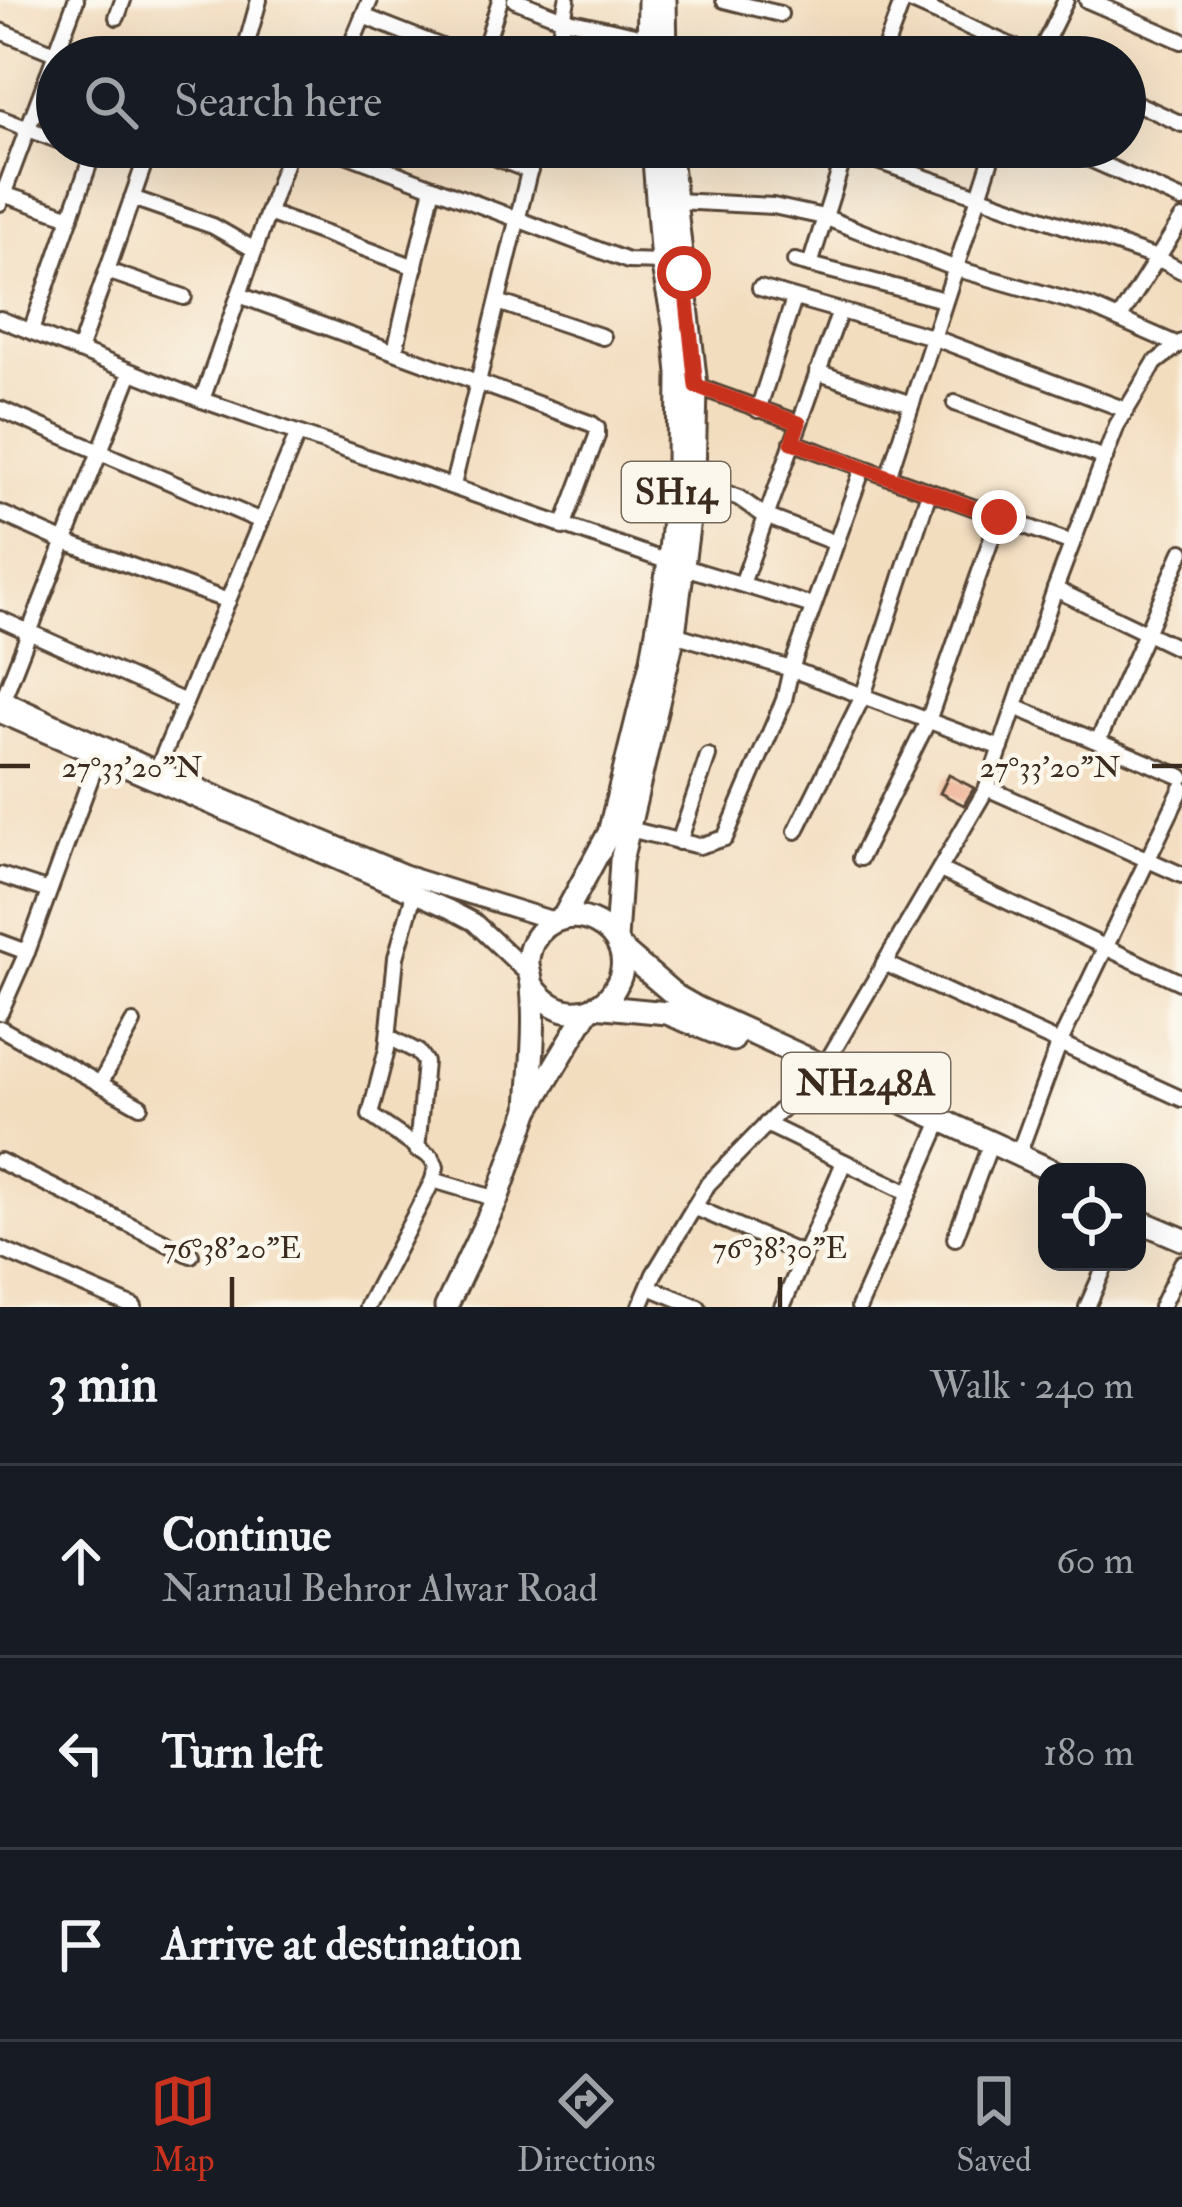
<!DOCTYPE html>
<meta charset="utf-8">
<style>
:root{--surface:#171b24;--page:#20242c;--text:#f1f3f6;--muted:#9ea1a6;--line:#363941;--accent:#c8321e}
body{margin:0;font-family:"IM FELL Double Pica",serif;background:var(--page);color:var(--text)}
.controls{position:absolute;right:36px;bottom:36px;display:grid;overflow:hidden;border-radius:24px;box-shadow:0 12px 48px #0002}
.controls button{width:108px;height:108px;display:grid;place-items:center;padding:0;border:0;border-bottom:3px solid var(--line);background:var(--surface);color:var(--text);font:60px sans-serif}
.stop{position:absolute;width:36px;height:36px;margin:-27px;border:9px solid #c8321e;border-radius:50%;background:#fff}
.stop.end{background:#c8321e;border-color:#fff;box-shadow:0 3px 12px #0008}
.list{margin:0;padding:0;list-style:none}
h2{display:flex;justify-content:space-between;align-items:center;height:156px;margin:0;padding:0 48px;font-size:51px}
h2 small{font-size:39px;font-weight:400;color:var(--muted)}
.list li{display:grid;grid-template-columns:78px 1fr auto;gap:36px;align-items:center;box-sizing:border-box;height:192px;padding:0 48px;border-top:3px solid var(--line)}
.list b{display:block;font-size:45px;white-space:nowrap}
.list p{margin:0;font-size:39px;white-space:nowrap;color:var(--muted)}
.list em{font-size:39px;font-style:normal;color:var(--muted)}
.icon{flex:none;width:66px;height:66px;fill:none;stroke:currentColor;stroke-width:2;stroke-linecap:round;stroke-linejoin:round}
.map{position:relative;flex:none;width:1182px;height:1307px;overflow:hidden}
.search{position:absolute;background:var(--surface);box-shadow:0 12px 48px #0002;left:36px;right:36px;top:36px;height:132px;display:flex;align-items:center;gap:30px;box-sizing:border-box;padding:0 42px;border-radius:66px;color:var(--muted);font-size:45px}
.sheet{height:732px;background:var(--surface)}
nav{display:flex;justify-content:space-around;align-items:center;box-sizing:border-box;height:168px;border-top:3px solid var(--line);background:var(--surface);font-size:33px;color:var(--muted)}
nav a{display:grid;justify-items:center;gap:6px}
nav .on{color:var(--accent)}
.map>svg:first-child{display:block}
.building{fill:#edad8f}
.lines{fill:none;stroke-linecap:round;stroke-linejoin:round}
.minor-casing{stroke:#574536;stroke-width:20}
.tertiary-casing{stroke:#574536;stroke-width:22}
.primary-casing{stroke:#574536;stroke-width:27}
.trunk-casing{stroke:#574536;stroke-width:27}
.minor{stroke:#fff;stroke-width:14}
.tertiary{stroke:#fff;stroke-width:16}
.primary{stroke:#fff;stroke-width:21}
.trunk{stroke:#fff;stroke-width:21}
.route{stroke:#c8321e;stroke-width:15}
.ticks{fill:none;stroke:#3b2a1e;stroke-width:4.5}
.labels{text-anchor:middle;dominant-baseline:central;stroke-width:9;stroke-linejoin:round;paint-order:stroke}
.shield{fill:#fbf7ec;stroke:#75685c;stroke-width:3}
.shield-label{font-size:36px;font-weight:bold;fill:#3b2a1e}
.ticks-label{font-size:30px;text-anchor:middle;fill:#3b2a1e;stroke:#fbf7ec;stroke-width:9;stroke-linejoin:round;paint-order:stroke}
</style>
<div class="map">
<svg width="1182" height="1307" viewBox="0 0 1182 1307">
<rect width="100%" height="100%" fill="#fbf7ec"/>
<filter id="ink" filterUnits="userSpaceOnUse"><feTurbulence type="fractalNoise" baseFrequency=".00833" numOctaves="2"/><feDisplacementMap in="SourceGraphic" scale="24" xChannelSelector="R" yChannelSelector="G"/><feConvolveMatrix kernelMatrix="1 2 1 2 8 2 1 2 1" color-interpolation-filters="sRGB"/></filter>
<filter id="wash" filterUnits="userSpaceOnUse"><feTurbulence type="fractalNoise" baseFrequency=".004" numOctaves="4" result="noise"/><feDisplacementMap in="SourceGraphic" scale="48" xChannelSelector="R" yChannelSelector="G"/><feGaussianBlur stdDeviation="2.7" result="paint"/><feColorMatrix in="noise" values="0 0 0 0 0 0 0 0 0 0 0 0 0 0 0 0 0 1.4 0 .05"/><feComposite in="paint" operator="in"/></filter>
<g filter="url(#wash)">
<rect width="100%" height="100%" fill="#f3ddbf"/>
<g id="blocks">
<path class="building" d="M949,775L974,788L964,805L940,793Z"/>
</g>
</g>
<g filter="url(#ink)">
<use href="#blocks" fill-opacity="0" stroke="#574536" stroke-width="3"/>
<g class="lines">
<g class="minor-casing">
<g id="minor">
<path d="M515,0L563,19L648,38"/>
<path d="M724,0L780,14"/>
<path d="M908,0L1036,57"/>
<path d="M1087,0L1182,41"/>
<path d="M363,16L442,47"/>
<path d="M117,17L123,0"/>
<path d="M0,31L65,57"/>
<path d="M787,51L804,57"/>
<path d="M184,57L200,51L220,57"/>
<path d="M243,57L259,0"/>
<path d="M346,57L370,0"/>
<path d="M482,57L500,0"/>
<path d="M555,57L567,0"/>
<path d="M882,57L903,0"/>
<path d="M1038,57L1066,0"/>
<path d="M1125,98L1182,124"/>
<path d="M0,118L57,140"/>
<path d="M74,147L93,155"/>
<path d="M246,147L289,153"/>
<path d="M327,147L628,261L662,262"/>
<path d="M468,147L530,171"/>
<path d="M837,147L1157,258L1182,271"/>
<path d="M1063,147L1182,200"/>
<path d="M0,193L71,217"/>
<path d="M132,198L213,226L255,250"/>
<path d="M676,201L773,206L824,217L954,268L1091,307L1178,345"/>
<path d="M0,203L76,0"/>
<path d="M268,213L415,267"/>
<path d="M795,261L944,300"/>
<path d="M810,265L847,147"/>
<path d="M107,271L184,297"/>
<path d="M760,288L932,337L1126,410"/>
<path d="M239,295L592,424L597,428V436L563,527"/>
<path d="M498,302L603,337"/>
<path d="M0,319L202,400L669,562"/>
<path d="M1119,319L1182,219"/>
<path d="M31,331L95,147"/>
<path d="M79,351L150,147"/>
<path d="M395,351L433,187"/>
<path d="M817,372L911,404"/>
<path d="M696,386L799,423"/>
<path d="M202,400L291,147"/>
<path d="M955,403L1105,458"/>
<path d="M0,409L261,521"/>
<path d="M758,410L794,299"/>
<path d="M792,442L1072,543"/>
<path d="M888,477L995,147"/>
<path d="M694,481L739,498L765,516L836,543"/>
<path d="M453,485L535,147"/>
<path d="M0,513L65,542L228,601"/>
<path d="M684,567L813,606"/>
<path d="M742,584L840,311"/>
<path d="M1055,589L1182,650"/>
<path d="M0,619L185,702"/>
<path d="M674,634L791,669L1001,748"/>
<path d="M0,707L131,372"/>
<path d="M1015,707L1182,777"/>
<path d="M1098,741L1182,552"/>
<path d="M157,770L298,433"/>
<path d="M987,788L1182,875"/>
<path d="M629,829L699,846L725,838L784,700L791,669L863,468"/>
<path d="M796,831L863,696L929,492"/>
<path d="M679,842L708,756"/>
<path d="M860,858L928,721L999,517"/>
<path d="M940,870L1182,983"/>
<path d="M0,875L49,891"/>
<path d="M414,894L396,957L387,1049L370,1115L432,1158L436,1167L433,1180"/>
<path d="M0,942L27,952"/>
<path d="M884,963L1182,1099"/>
<path d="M0,1013L27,952L101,750"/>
<path d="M0,1028L140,1106"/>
<path d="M389,1037L418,1052L425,1062L417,1150"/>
<path d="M825,1065L987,788L1055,589L1117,425L1155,363L1182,342"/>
<path d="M100,1084L133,1023"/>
<path d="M766,1124L909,1193"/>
<path d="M1018,1155L1059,1044L1182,788"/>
<path d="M0,1161L191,1255"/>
<path d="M694,1207L804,1255"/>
<path d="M955,1238L987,1153"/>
<path d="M0,1249L134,1307"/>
<path d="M649,1287L698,1307"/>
<path d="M367,1307L433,1180L497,1199"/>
<path d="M640,1307L654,1274L708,1184L815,1075"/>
<path d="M782,1307L844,1162"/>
<path d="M859,1307L937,1130"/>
<path d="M1087,1307L1107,1262"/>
<path d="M1161,1307L1182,1263"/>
</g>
</g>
<g class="tertiary-casing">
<g id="tertiary">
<path d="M0,698L157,770L415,878L554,921"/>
<path d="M0,714L449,909L474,922L530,975"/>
</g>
</g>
<g class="primary-casing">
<g id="primary">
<path d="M665,0L666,57"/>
<path d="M648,57L649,0"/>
<path d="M563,918L609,833L652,659L669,562L678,464L679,373L674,324L662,262L653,147"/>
<path d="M616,939L621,861L674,634L694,481L696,386L669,147"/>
</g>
</g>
<g class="trunk-casing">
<g id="trunk">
<path d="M620,948L676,996L697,1008L1055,1172"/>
<path d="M595,1006L667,1013L733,1040"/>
<path d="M529,1109C531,1069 536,1027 532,987C532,978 527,969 528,960C528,955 531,946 533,942C563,888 646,932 616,986C609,1000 595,1010 579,1011C560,1013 543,1001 533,986"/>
<path d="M1137,1220L1182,1239"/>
<path d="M446,1307L497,1199L529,1109L589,1009"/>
</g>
</g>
<use href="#minor" class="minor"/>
<use href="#tertiary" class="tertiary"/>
<use href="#primary" class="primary"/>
<use href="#trunk" class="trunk"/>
</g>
</g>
<g class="lines" filter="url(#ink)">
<path class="route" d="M684,273L696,386L799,423L792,442L999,517"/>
</g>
<path class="ticks" d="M0,766H30M1152,766H1182M232,1277V1307M780,1277V1307"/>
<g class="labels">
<g class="shield">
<rect x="622" y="462" width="108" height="60" rx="9"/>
<rect x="782" y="1053" width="168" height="60" rx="9"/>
</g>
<g class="shield-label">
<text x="676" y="492">SH14</text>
<text x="866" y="1083">NH248A</text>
</g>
</g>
<g class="ticks-label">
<text x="132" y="777">27°33'20"N</text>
<text x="1050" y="777">27°33'20"N</text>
<text x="232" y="1258">76°38'20"E</text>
<text x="780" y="1258">76°38'30"E</text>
</g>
</svg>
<div class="controls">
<button><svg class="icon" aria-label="locate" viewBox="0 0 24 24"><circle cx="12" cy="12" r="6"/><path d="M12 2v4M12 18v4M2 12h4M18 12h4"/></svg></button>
</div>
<div class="stop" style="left:684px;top:273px"></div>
<div class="stop end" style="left:999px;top:517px"></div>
<div class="search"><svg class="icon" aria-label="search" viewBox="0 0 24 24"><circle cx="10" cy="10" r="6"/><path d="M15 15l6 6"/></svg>Search here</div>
</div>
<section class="sheet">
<h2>3 min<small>Walk · 240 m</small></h2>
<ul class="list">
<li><svg class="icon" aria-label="ahead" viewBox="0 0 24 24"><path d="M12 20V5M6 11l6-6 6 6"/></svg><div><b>Continue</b><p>Narnaul Behror Alwar Road</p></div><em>60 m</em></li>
<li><svg class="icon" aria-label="left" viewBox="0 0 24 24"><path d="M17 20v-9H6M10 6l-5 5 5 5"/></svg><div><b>Turn left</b></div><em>180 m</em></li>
<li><svg class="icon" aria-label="arrive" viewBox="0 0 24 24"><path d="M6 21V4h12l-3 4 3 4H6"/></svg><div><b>Arrive at destination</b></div></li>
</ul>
</section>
<nav>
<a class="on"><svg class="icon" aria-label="map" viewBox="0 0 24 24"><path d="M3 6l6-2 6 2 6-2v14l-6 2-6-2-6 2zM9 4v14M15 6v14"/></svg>Map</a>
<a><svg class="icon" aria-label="directions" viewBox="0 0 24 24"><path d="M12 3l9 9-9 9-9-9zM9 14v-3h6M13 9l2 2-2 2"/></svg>Directions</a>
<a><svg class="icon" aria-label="saved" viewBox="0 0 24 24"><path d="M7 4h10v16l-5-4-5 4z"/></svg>Saved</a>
</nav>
